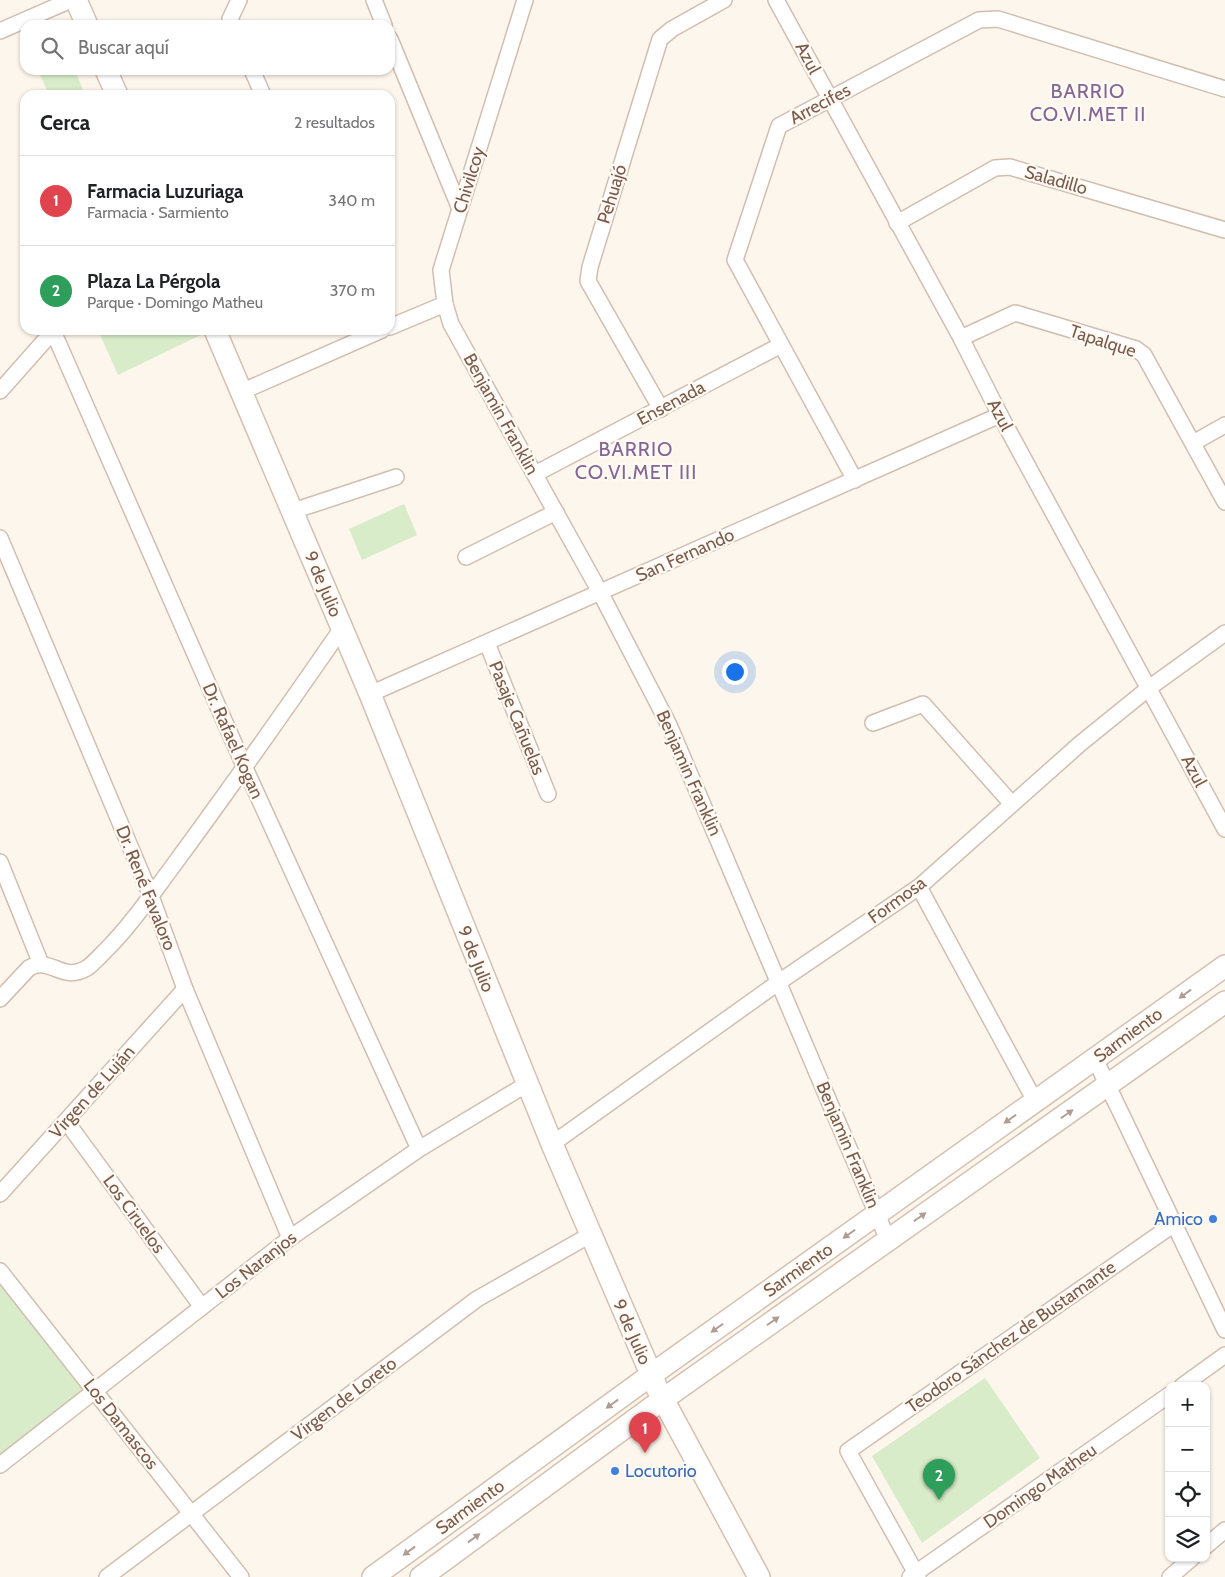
<!DOCTYPE html>
<html lang="es">
<meta charset="utf-8">
<style>
:root{--surface:#fff;--page:#f6f6f6;--text:#202124;--muted:#757577;--line:#e0e0e0;--accent:#111827}
body{margin:0;font-family:Cabin,sans-serif;background:var(--page);color:var(--text)}
.controls{position:absolute;right:15px;bottom:15px;display:grid;overflow:hidden;border-radius:10px;box-shadow:0 1px 4px #0004}
.controls button{width:45px;height:45px;display:grid;place-items:center;padding:0;border:0;border-bottom:1px solid var(--line);background:var(--surface);color:var(--text);font:25px sans-serif}
.you{position:absolute;left:734px;top:671px;width:18px;height:18px;margin:-12px;border:4px solid #fff;border-radius:50%;background:#1a73e8;box-shadow:0 0 0 8px #1a73e833}
.badge{display:grid;place-items:center;width:32px;height:32px;border-radius:50%;background:var(--accent);color:#fff;font-size:16px;font-weight:700}
.pin{position:absolute;translate:-50% -41px;filter:drop-shadow(0 1px 2px #0008)}
.pin::after{content:'';position:absolute;top:26px;width:18px;height:15px;background:inherit;clip-path:polygon(0 0,100% 0,50% 100%)}
.list{margin:0;padding:0;list-style:none}
h2{display:flex;justify-content:space-between;align-items:center;height:65px;margin:0;padding:0 20px;font-size:21px}
h2 small{font-size:16px;font-weight:400;color:var(--muted)}
.list li{display:grid;grid-template-columns:32px 1fr auto;gap:15px;align-items:center;box-sizing:border-box;height:90px;padding:0 20px;border-top:1px solid var(--line)}
.list b{display:block;font-size:19px;white-space:nowrap}
.list p{margin:0;font-size:16px;white-space:nowrap;color:var(--muted)}
.list em{font-size:16px;font-style:normal;color:var(--muted)}
.icon{flex:none;width:28px;height:28px;fill:none;stroke:currentColor;stroke-width:2;stroke-linecap:round;stroke-linejoin:round}
.map{position:relative;flex:none;width:1225px;height:1577px;overflow:hidden}
.search{position:absolute;background:var(--surface);box-shadow:0 1px 4px #0004;left:20px;top:20px;width:375px;height:55px;display:flex;align-items:center;gap:12px;box-sizing:border-box;padding:0 18px;border-radius:15px;color:var(--muted);font-size:19px}
.panel{position:absolute;background:var(--surface);box-shadow:0 1px 4px #0004;left:20px;top:90px;width:375px;height:245px;border-radius:15px}
.map>svg:first-child{display:block}
.green{fill:#d8ecc9}
.lines{fill:none;stroke-linecap:round;stroke-linejoin:round}
.street-casing{stroke:#d1beb0;stroke-width:18}
.secondary-casing{stroke:#d6c0b0;stroke-width:24}
.street{stroke:#fff;stroke-width:15}
.secondary{stroke:#fff;stroke-width:21}
.oneway{fill:#af9d94}
.shop-dot{fill:#3f7fe0;stroke:#fffaf3;stroke-width:2}
.labels{text-anchor:middle;dominant-baseline:central;stroke-width:4.5;stroke-linejoin:round;paint-order:stroke}
.street-label{font-size:18px;fill:#7a5c4d;stroke:#fffaf3}
.shop-label{font-size:18px;fill:#366cbe;stroke:#fffaf3;text-anchor:end}
.quarter-label{font-size:20px;letter-spacing:1px;fill:#846695;stroke:#fffaf3}
</style>
<div class="map">
<svg width="1225" height="1577" viewBox="0 0 1225 1577">
<rect width="100%" height="100%" fill="#fdf6ec"/>
<g class="green">
<path d="M38,70H75L85,95H49Z"/>
<path d="M98,330H211L118,375Z"/>
<path d="M404,504L417,535L362,560L349,529Z"/>
<path d="M0,1271L95,1391L0,1465Z"/>
<path d="M985,1378L1040,1458L922,1543L872,1456Z"/>
</g>
<g class="lines">
<g class="street-casing">
<g id="street">
<path d="M374,0L384,25"/>
<path d="M776,0L961,338L1000,415L1225,829"/>
<path d="M233,25L230,19L239,0"/>
<path d="M0,31L71,0"/>
<path d="M390,39L460,209"/>
<path d="M252,70L263,95"/>
<path d="M897,223L995,168L1010,167L1225,230"/>
<path d="M445,304L451,324L600,592L669,725L888,1240"/>
<path d="M390,327L445,304L441,270L525,0"/>
<path d="M53,331L245,768L419,1149"/>
<path d="M961,338L1015,313L1136,349L1144,355L1225,502"/>
<path d="M0,391L54,330"/>
<path d="M241,392L382,330"/>
<path d="M661,409L588,281L590,267L660,39L672,29L724,0"/>
<path d="M1193,443L1225,425"/>
<path d="M535,474L781,345"/>
<path d="M855,480L735,260L779,126L979,20L998,19L1225,89"/>
<path d="M293,511L396,477"/>
<path d="M0,538L151,896L185,989L290,1238"/>
<path d="M466,557L556,512"/>
<path d="M487,643L548,794"/>
<path d="M370,694L1000,415"/>
<path d="M873,723L923,704L1012,804"/>
<path d="M0,862L41,964"/>
<path d="M919,887L1035,1101"/>
<path d="M0,999L29,968C52,956 61,983 87,968C94,963 100,956 106,950C130,926 150,897 170,870C229,790 286,709 342,628"/>
<path d="M1095,1059L1225,1330"/>
<path d="M66,1121L202,1307"/>
<path d="M552,1144L779,982L919,887L1081,743L1149,688L1225,633"/>
<path d="M0,1194L185,989"/>
<path d="M0,1271L241,1577"/>
<path d="M1182,1386L1225,1355"/>
<path d="M0,1465L290,1238L419,1149L527,1084"/>
<path d="M1206,1546L1225,1530"/>
<path d="M107,1577L477,1299L590,1235"/>
<path d="M910,1577L1169,1395"/>
<path d="M918,1577L848,1451L1174,1224"/>
<path d="M1170,1577L1192,1558"/>
</g>
</g>
<g class="secondary-casing">
<g id="secondary">
<path d="M76,0L87,25"/>
<path d="M106,70L117,95"/>
<path d="M215,330L370,694L552,1144L657,1388L759,1577"/>
<path d="M373,1577L651,1375L1225,966"/>
<path d="M421,1577L662,1400L1225,1002"/>
</g>
</g>
<use href="#street" class="street"/>
<use href="#secondary" class="secondary"/>
</g>
<defs><path id="oneway-solid" d="M-6-.8H1V-3.2L6.5 0L1 3.2V.8H-6Z" transform="scale(1.25)"/></defs>
<g class="oneway">
<use href="#oneway-solid" transform="translate(1185 994) rotate(144)"/>
<use href="#oneway-solid" transform="translate(1067 1114) rotate(-35)"/>
<use href="#oneway-solid" transform="translate(1010 1119) rotate(145)"/>
<use href="#oneway-solid" transform="translate(920 1217) rotate(-35)"/>
<use href="#oneway-solid" transform="translate(849 1234) rotate(145)"/>
<use href="#oneway-solid" transform="translate(773 1321) rotate(-35)"/>
<use href="#oneway-solid" transform="translate(717 1328) rotate(145)"/>
<use href="#oneway-solid" transform="translate(612 1404) rotate(144)"/>
<use href="#oneway-solid" transform="translate(474 1538) rotate(-36)"/>
<use href="#oneway-solid" transform="translate(409 1551) rotate(144)"/>
</g>
<g class="shop-dot">
<circle cx="1213" cy="1219" r="5"/>
<circle cx="615" cy="1471" r="5"/>
</g>
<g class="labels">
<g class="street-label">
<text transform="translate(808 58) rotate(62)">Azul</text>
<text transform="translate(820 104) rotate(-28)">Arrecifes</text>
<text transform="translate(469 180) rotate(-73)">Chivilcoy</text>
<text transform="translate(1056 180) rotate(16)">Saladillo</text>
<text transform="translate(612 194) rotate(-73)">Pehuajó</text>
<text transform="translate(1103 341) rotate(18)">Tapalque</text>
<text transform="translate(671 403) rotate(-28)">Ensenada</text>
<text transform="translate(501 414) rotate(61)">Benjamin Franklin</text>
<text transform="translate(1000 415) rotate(62)">Azul</text>
<text transform="translate(685 555) rotate(-24)">San Fernando</text>
<text transform="translate(323 584) rotate(67)">9 de Julio</text>
<text transform="translate(517 718) rotate(68)">Pasaje Cañuelas</text>
<text transform="translate(233 741) rotate(66)">Dr. Rafael Kogan</text>
<text transform="translate(1194 771) rotate(62)">Azul</text>
<text transform="translate(689 773) rotate(66)">Benjamin Franklin</text>
<text transform="translate(146 888) rotate(68)">Dr. René Favaloro</text>
<text transform="translate(897 900) rotate(-36)">Formosa</text>
<text transform="translate(476 959) rotate(68)">9 de Julio</text>
<text transform="translate(1128 1035) rotate(-36)">Sarmiento</text>
<text transform="translate(92 1092) rotate(-48)">Virgen de Luján</text>
<text transform="translate(848 1145) rotate(67)">Benjamin Franklin</text>
<text transform="translate(134 1214) rotate(54)">Los Ciruelos</text>
<text transform="translate(256 1265) rotate(-38)">Los Naranjos</text>
<text transform="translate(798 1270) rotate(-35)">Sarmiento</text>
<text transform="translate(632 1332) rotate(66)">9 de Julio</text>
<text transform="translate(1011 1337) rotate(-35)">Teodoro Sánchez de Bustamante</text>
<text transform="translate(344 1399) rotate(-37)">Virgen de Loreto</text>
<text transform="translate(121 1424) rotate(52)">Los Damascos</text>
<text transform="translate(1040 1486) rotate(-35)">Domingo Matheu</text>
<text transform="translate(470 1507) rotate(-36)">Sarmiento</text>
</g>
<g class="shop-label">
<text x="1203" y="1219">Amico</text>
<text x="625" y="1471" text-anchor="start">Locutorio</text>
</g>
<g class="quarter-label">
<text x="1088" y="91">BARRIO<tspan x="1088" dy="23">CO.VI.MET II</tspan></text>
<text x="636" y="449">BARRIO<tspan x="636" dy="23">CO.VI.MET III</tspan></text>
</g>
</g>
</svg>
<div class="controls">
<button>+</button>
<button>−</button>
<button><svg class="icon" aria-label="locate" viewBox="0 0 24 24"><circle cx="12" cy="12" r="6"/><path d="M12 2v4M12 18v4M2 12h4M18 12h4"/></svg></button>
<button><svg class="icon" aria-label="layers" viewBox="0 0 24 24"><path d="M12 4l9 5-9 5-9-5zM3 14l9 5 9-5"/></svg></button>
</div>
<div class="you"></div>
<div class="pin badge" style="left:645px;top:1453px;background:#e0444e">1</div>
<div class="pin badge" style="left:939px;top:1500px;background:#2e9e5b">2</div>
<div class="search"><svg class="icon" aria-label="search" viewBox="0 0 24 24"><circle cx="10" cy="10" r="6"/><path d="M15 15l6 6"/></svg>Buscar aquí</div>
<section class="panel">
<h2>Cerca<small>2 resultados</small></h2>
<ul class="list">
<li><span class="badge" style="background:#e0444e">1</span><div><b>Farmacia Luzuriaga</b><p>Farmacia · Sarmiento</p></div><em>340 m</em></li>
<li><span class="badge" style="background:#2e9e5b">2</span><div><b>Plaza La Pérgola</b><p>Parque · Domingo Matheu</p></div><em>370 m</em></li>
</ul>
</section>
</div>
